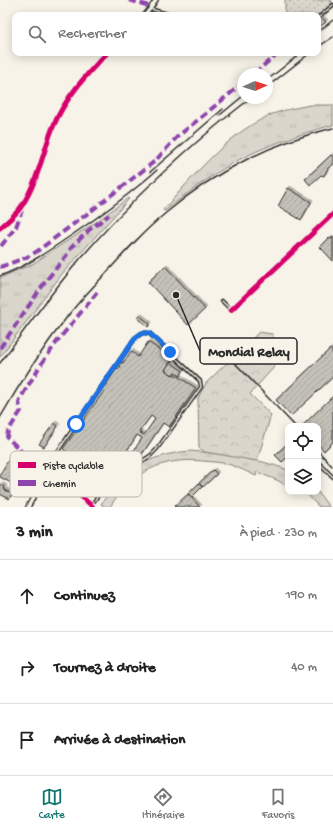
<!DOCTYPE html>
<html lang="fr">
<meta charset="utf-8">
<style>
:root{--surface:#fff;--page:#f6f6f6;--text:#222;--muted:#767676;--line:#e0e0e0;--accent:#0f766e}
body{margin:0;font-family:"Gochi Hand",sans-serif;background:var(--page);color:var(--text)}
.controls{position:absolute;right:12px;bottom:12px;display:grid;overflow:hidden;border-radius:8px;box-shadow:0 2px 10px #0003}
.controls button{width:36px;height:36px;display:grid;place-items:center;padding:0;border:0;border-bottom:1px solid var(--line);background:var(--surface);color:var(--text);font:20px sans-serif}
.compass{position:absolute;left:237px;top:68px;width:36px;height:36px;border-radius:50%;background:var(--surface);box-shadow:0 2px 10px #0003;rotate:87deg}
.stop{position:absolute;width:12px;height:12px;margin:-9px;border:3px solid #1a73e8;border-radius:50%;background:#fff}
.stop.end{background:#1a73e8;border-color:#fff;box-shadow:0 1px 4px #0008}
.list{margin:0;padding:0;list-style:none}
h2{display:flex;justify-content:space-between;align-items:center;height:52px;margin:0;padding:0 16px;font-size:17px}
h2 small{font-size:13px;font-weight:400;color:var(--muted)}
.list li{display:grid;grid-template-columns:26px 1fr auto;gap:12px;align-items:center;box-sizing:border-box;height:72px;padding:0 16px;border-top:1px solid var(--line)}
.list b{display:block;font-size:15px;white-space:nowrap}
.list em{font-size:13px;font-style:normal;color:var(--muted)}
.icon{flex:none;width:22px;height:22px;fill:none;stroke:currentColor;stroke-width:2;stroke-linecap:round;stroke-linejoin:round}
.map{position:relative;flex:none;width:333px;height:507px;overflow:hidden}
.search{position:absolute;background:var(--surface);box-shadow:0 2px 10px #0003;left:12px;right:12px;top:12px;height:44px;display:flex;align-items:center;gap:10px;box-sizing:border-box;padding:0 14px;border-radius:8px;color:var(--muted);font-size:15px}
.sheet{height:268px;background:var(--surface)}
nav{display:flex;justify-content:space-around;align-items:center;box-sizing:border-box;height:56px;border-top:1px solid var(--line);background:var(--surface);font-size:11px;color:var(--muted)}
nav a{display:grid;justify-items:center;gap:2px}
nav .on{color:var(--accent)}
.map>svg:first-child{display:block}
.grass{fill:url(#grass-tufts);stroke:#82807c}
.forest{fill:url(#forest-crowns);stroke:#82807c}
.garden{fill:url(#garden-dots);stroke:#82807c}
.building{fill:url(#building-hatch);stroke:#2b2b2b;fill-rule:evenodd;filter:url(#shadow)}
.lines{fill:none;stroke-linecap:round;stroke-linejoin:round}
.lane-casing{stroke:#2b2b2b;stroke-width:4.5}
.street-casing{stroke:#2b2b2b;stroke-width:6}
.lane{stroke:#f7f3e8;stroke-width:1.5}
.street{stroke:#f7f3e8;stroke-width:3.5}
.rail{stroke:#2b2b2b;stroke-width:1.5}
.quiet{stroke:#8e44ad;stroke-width:4;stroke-dasharray:8 4;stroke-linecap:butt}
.cycleway-casing{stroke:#f7f3e8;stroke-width:8}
.cycleway{stroke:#d6006c;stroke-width:5}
.route{stroke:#1a73e8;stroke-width:5}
.key{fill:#f7f3e8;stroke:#bab7af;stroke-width:1}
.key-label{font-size:11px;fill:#2b2b2b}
.leader{fill:none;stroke:#2b2b2b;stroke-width:1.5}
.callout-dot{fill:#2b2b2b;stroke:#f7f3e8;stroke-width:1.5}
.callout{fill:#f7f3e8;stroke:#2b2b2b;stroke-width:1.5}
.callout-label{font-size:14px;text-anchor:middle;font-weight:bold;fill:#2b2b2b}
</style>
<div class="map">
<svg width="333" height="507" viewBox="0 0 333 507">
<defs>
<pattern id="grass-tufts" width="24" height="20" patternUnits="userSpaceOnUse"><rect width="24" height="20" fill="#dad6cc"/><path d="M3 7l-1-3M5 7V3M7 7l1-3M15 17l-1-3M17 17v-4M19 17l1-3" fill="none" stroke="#bbb8af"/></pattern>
<pattern id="forest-crowns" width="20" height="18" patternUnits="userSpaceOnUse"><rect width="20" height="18" fill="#dad6cc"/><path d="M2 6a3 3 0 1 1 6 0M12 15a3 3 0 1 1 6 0" fill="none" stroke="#bbb8af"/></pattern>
<pattern id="garden-dots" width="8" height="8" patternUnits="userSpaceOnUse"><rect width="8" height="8" fill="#dad6cc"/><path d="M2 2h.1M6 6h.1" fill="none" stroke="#bbb8af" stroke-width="1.8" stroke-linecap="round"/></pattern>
<pattern id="building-hatch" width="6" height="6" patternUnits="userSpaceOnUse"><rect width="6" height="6" fill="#c4c1b9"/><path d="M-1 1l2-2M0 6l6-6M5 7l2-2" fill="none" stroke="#a9a69f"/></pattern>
<filter id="shadow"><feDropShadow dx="2" dy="-2" stdDeviation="0" flood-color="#0004"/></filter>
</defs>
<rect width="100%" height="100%" fill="#f7f3e8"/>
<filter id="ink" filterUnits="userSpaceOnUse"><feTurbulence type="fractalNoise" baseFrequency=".025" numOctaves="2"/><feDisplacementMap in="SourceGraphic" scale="8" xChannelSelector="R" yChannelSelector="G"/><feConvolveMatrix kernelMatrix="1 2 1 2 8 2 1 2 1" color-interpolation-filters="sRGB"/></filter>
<g filter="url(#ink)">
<g class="grass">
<path d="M310,105H333V125C299,134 264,146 233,163C209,177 186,194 165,211L163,210C194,176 225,136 268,116C281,110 296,108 310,105Z"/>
<path d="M128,198L129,199L62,274L0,357V278L34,263L99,220Z"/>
<path d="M189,451C222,453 257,458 288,470V487L279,481L257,472L256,476C248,472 239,468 231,465C222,462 212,462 203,461C163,457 131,472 110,507H104L101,504C125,469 146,456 189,451Z"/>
<path d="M305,492H318L329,507H319Z"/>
</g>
<path class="forest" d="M259,332L272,334L278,348L274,367L250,394L271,415L257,461L205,452L199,448L198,398L206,383Z"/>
<path class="garden" d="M285,0H331L332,3L322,13L317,15H285Z"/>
<g class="building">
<path d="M321,17L326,22L319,27L318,22L320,20L319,19Z"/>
<path d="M331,155L333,157V165L328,168L324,176L321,175L310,185L305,179Z"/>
<path d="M288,188L311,202L301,220L278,206Z"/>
<path d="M333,237V261L320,247L329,238L331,239Z"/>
<path d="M165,266L205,309L188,325L148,282Z"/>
<path d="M139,315L150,324L148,327L137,317Z"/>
<path d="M148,342L173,359L165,370L173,375L174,374L196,388L169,427L163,423L136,463L128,458L127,460L122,456L123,454L119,452L102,477L63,449L108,385L106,384L117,368L119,369L121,366L119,365L121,362L123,363L131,351L138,357ZM151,416L155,419L144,435L139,432ZM137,435L142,438L131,455L126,452Z"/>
<path d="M330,349L333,353V377L291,416L276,400Z"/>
<path d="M170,362L183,371L180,376L175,372L173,375L165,370Z"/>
<path d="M333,396V442L324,451L318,444V426H302Z"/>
<path d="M54,423L58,426L44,447L39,444Z"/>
<path d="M288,443V457L282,462L275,455Z"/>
<path d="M9,459L18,464L15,471L26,478L20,488L0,477V474Z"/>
<path d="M213,470L217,474L203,487L199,483Z"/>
<path d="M199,483L202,487L192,497L189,495L188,494Z"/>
<path d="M0,484L5,487L4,489L12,494L9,499L0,494Z"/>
<path d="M188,494L200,507H174Z"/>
</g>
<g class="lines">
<g class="lane-casing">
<g id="lane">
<path d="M150,9L172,15"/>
<path d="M318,18L333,5"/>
<path d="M222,301L231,310"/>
<path d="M319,463L333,477"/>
<path d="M58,477L65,466L58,451L135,338L142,333H149L200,381L201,387L157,449L150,456L121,475L114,482L102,490L92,504"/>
</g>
</g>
<g class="street-casing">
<g id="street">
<path d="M145,15L150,9L156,0"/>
<path d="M0,228C8,221 18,213 23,204C38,180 43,152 53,127C65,98 86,75 107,53"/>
<path d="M231,310L333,214"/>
<path d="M25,455L73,489L93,507"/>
<path d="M28,507L48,470"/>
</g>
</g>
<use href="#lane" class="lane"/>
<use href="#street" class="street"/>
<g class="rail">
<path d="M318,32L333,20"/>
<path d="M318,47L333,37"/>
<path d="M271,77L301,53"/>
<path d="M267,87L310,53"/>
<path d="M220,115L243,96"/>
<path d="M150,172L223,109"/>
<path d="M0,276C25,267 47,252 69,237C100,216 129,195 157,170"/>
<path d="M234,362L295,426"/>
<path d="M0,363C26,328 51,293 79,260C131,200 188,146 251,98"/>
<path d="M0,418C20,383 42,349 67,317C79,301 93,287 107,272C126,251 145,230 167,212C214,172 273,142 333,128"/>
<path d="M318,451L332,466"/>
</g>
<g class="quiet">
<path d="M129,0L146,5L150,9"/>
<path d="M254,74L278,53"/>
<path d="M1,246L16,227L22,210"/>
<path d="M0,267L25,258L36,252L91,211L155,161L177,137L243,83"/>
<path d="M0,348L45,282L66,256L71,248L89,230L109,215"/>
<path d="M25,455L7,437L8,431L21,411L19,403L20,399L40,366L59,339L100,289"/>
</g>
<g class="cycleway-casing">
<g id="cycleway">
<path d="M0,228C8,221 18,213 23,204C38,180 43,152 53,127C65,98 86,75 107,53"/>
<path d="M231,310L333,214"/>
<path d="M25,455L73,489L93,507"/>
</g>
</g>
<use href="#cycleway" class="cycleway"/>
</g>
</g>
<g class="lines" filter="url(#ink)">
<path class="route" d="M76,424L135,338L142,333H149L170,352"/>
</g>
<rect x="10" y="451" width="132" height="46" rx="6" class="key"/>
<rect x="18" y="462" width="18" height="6" fill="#d6006c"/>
<rect x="18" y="480" width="18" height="6" fill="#8e44ad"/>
<g class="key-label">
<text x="43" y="469">Piste cyclable</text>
<text x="43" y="487">Chemin</text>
</g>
<path class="leader" d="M176 295L200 351"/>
<circle class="callout-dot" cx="176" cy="295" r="4"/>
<rect class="callout" x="200" y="338" width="97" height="26" rx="4"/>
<g class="callout-label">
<text x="249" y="356">Mondial Relay</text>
</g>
</svg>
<div class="controls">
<button><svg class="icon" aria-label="locate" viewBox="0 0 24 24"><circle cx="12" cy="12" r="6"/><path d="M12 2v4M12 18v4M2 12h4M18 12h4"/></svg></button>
<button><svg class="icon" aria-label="layers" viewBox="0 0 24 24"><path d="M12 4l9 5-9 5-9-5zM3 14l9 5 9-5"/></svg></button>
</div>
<svg class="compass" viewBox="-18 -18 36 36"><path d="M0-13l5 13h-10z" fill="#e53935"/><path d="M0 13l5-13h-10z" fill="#767676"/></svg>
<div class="stop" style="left:76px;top:424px"></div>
<div class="stop end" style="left:170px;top:352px"></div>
<div class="search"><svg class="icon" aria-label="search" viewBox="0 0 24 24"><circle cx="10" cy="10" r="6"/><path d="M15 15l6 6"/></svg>Rechercher</div>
</div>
<section class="sheet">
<h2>3 min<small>À pied · 230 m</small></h2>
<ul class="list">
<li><svg class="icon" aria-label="ahead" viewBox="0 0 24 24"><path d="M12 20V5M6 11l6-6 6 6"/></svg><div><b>Continuez</b></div><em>190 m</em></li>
<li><svg class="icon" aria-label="right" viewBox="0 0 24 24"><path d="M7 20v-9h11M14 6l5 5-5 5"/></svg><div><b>Tournez à droite</b></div><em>40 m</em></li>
<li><svg class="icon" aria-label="arrive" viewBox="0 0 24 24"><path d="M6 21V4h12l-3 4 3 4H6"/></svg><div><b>Arrivée à destination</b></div></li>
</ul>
</section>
<nav>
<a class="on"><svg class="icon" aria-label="map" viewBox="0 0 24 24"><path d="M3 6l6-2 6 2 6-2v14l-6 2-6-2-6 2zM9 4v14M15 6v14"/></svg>Carte</a>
<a><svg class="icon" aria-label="directions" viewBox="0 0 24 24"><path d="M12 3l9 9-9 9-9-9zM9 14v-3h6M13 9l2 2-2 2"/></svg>Itinéraire</a>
<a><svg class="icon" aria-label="saved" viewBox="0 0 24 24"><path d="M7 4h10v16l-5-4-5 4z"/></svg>Favoris</a>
</nav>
